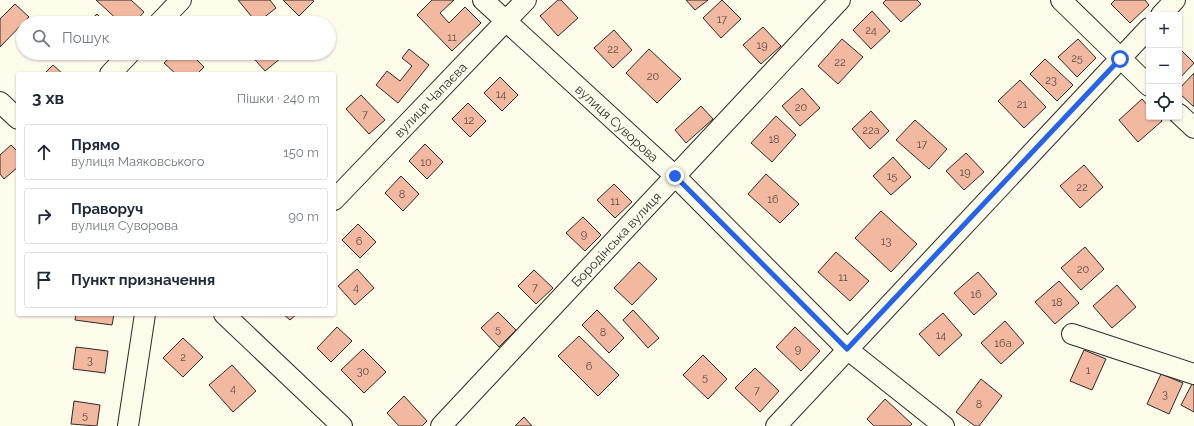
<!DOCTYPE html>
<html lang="uk">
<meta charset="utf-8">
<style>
:root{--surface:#fff;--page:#f2f2f3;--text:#1f2937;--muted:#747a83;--line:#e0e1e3}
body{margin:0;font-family:Raleway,sans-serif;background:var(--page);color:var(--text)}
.controls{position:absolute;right:12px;top:12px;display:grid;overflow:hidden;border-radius:4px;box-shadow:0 1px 3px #0004}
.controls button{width:36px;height:36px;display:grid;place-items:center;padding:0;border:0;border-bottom:1px solid var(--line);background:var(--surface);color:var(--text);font:20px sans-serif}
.stop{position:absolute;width:12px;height:12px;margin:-9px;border:3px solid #2563eb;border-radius:50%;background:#fff}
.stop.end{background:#2563eb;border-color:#fff;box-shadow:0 1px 4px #0008}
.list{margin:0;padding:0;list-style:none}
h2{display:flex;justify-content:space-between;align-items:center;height:52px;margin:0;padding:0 16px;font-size:17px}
h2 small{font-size:13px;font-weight:400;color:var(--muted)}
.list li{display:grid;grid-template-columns:26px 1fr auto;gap:12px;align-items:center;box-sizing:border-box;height:56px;margin:0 8px 8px;padding:0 8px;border:1px solid var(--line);border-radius:4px}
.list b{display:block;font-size:15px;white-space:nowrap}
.list p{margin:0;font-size:13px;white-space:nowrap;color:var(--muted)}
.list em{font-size:13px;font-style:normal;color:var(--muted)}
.icon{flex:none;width:22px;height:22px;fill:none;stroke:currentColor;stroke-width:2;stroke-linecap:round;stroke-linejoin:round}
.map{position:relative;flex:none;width:1194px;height:426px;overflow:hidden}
.search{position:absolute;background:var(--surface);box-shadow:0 1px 3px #0004;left:16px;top:16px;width:320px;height:44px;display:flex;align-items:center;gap:10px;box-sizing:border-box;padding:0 14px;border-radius:22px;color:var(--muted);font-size:15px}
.panel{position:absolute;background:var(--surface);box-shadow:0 1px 3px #0004;left:16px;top:72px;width:320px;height:244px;border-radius:4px}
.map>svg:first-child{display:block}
.building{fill:#f2b8a0;stroke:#2b2b2b}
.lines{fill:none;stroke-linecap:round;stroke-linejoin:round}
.minor-casing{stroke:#2b2b2b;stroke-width:22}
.minor{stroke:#fdfbea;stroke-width:20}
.route{stroke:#2563eb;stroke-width:5}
.labels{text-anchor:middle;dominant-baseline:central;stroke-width:3;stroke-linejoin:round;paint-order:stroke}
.number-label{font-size:11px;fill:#5d4e48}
.street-label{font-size:13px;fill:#2b2b2b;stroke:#fdfbea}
</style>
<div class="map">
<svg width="1194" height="426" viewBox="0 0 1194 426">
<rect width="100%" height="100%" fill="#fdfbea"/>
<g class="building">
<path d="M96,0H131L144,12L134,23H121Z"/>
<path d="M238,0H270L276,8L257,23Z"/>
<path d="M283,0H312L314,1L299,16Z"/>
<path d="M432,0H454L440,13L449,23L465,7L481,23L452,51L417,15Z"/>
<path d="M558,0H561L578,18L558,36L540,16Z"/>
<path d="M686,0H708L695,10Z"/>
<path d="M722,0L741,19L721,38L703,18Z"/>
<path d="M886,0H917L921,4L901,22L883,3Z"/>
<path d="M1115,0H1145L1149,5L1130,23L1111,4Z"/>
<path d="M15,4L29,17L0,47V19Z"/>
<path d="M872,11L890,31L871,49L853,30Z"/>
<path d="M97,14L106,23H87Z"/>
<path d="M763,27L781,46L761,64L743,45Z"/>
<path d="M614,30L632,50L613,68L594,48Z"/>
<path d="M842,39L863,57L838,84L818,66Z"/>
<path d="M1078,39L1096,58L1077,77L1058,57Z"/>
<path d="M1179,48L1194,63L1179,79Z"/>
<path d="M409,49L429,65L398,103L376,85L387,71L400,81L412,66L402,58Z"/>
<path d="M649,49L681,79L657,103L626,73Z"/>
<path d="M175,53H190L204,67L197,74H176L164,63Z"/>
<path d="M249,53H277L281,58L265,71Z"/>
<path d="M1045,59L1073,85L1057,101L1030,74Z"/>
<path d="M53,65L63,74H44Z"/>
<path d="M1194,73V107L1179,93V89Z"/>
<path d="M500,77L518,95L502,111L484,93Z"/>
<path d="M1020,80L1046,107L1024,128L998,101Z"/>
<path d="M802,88L820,108L800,126L782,106Z"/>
<path d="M361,95L385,120L369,134L346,109Z"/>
<path d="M1142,99L1149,107V117H1158L1162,121L1138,142L1119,120Z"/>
<path d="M468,103L486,121L470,137L452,119Z"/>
<path d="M701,106L713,119L686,143L675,130Z"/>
<path d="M871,111L889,131L870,149L852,129Z"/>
<path d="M776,116L796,135L772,162L751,143Z"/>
<path d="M915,120L947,149L929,169L896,140Z"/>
<path d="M425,144L443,162L427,179L409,161Z"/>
<path d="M11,145L18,152V167L4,179L0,174V155Z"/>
<path d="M966,153L984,172L964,190L946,171Z"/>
<path d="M893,157L911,177L891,195L873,176Z"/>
<path d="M1084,165L1103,187L1080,208L1060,186Z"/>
<path d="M766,174L799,204L780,223L748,194Z"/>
<path d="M401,176L419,194L403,211L385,193Z"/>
<path d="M614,184L632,202L615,218L597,200Z"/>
<path d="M881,211L917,244L891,272L855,238Z"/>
<path d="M583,217L601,235L585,251L566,233Z"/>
<path d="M358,224L376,242L360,258L342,240Z"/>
<path d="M1085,247L1104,269L1081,290L1061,268Z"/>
<path d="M836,252L869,281L850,301L818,272Z"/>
<path d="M639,262L657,279L632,305L614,288Z"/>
<path d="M357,269L374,288L355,305L338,286Z"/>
<path d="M534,270L553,288L536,304L518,286Z"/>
<path d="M978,272L997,294L974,315L954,293Z"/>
<path d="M1059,281L1079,303L1055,324L1035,302Z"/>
<path d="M1117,285L1136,307L1112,328L1093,306Z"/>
<path d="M597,310L624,338L609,353L582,325Z"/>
<path d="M633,310L659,338L648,348L623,320Z"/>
<path d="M498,312L516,330L499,347L481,328Z"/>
<path d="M943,313L962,335L939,356L919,334Z"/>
<path d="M76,314H114L112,325L75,320Z"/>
<path d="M283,314H297L290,320Z"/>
<path d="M1005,321L1024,343L1001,364L981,343Z"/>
<path d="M337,327L352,341L331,362L317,348Z"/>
<path d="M795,327L820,351L801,371L776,347Z"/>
<path d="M579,336L619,375L598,396L558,356Z"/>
<path d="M183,338L203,357L183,377L163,358Z"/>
<path d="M76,347L108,351L105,373L73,369Z"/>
<path d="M363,349L386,372L364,393L341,370Z"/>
<path d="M1084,350L1106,359L1092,390L1070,381Z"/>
<path d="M703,355L727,379L708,399L683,375Z"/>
<path d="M232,365L256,391L233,412L209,385Z"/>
<path d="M755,368L779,391L760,412L735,388Z"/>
<path d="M1161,374L1183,383L1169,414L1147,404Z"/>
<path d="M981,379L1002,396L979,426H975L956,412Z"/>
<path d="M1192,384L1194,385V412L1181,405Z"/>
<path d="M404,396L427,421L422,426H399L387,413Z"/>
<path d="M885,399L912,424L910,426H874L867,419Z"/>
<path d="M74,401L100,405L97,426L71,424Z"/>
<path d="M524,417L532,426H515Z"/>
</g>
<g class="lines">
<g class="minor-casing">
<g id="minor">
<path id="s1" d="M483,0L675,176L847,349L944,426"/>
<path d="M1061,0L1149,86"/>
<path d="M1161,15L1175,0"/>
<path d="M159,23L181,0"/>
<path d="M110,74L130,53"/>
<path d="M0,102L18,119"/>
<path d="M1179,114L1194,128"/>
<path id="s2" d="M334,200L526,0"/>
<path d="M224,314L342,426"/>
<path d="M1072,334L1194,374"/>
<path d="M128,426L145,314"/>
<path id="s3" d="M441,426L840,0"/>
<path d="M776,426L1149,28"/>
</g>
</g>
<use href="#minor" class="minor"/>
</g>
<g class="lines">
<path class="route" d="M675,176L847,349L1120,59"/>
</g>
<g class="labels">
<g class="number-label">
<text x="722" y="19">17</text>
<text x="871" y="30">24</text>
<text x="452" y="37">11</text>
<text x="762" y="45">19</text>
<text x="613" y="49">22</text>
<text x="1077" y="58">25</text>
<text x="840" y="62">22</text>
<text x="653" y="76">20</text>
<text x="1051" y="80">23</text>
<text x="501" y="94">14</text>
<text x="1022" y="104">21</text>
<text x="801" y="107">20</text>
<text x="365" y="114">7</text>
<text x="469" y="120">12</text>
<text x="871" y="130">22а</text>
<text x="774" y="139">18</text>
<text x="922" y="144">17</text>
<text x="426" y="162">10</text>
<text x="965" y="172">19</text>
<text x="892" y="176">15</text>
<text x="1082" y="187">22</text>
<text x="402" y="194">8</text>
<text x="773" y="199">16</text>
<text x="615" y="201">11</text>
<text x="584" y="234">9</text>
<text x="359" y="241">6</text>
<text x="886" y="241">13</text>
<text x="1083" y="269">20</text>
<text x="843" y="277">11</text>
<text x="356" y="287">4</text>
<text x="535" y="287">7</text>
<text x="976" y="294">16</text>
<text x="1057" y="302">18</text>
<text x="498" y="329">5</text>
<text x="603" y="332">8</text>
<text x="941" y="335">14</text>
<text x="1003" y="343">16а</text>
<text x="798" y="349">9</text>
<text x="183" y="357">2</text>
<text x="90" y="360">3</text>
<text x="589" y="366">6</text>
<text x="1088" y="370">1</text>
<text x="363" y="371">30</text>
<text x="705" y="377">5</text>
<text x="233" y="388">4</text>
<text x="757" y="390">7</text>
<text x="1165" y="394">3</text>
<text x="979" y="404">8</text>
<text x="85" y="415">5</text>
</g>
<g class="street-label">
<text stroke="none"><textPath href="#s2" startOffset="139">вулиця Чапаєва</textPath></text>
<text stroke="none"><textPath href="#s1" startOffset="182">вулиця Суворова</textPath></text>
<text stroke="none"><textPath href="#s3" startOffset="256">Бородінська вулиця</textPath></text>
</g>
</g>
</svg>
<div class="controls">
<button>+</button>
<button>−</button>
<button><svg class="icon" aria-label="locate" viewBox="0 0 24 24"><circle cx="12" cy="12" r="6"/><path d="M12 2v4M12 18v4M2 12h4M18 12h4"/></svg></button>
</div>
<div class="stop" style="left:1120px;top:59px"></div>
<div class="stop end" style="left:675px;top:176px"></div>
<div class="search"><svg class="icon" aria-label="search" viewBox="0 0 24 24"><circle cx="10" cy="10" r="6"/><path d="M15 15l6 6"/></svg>Пошук</div>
<section class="panel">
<h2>3 хв<small>Пішки · 240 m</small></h2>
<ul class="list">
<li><svg class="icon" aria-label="ahead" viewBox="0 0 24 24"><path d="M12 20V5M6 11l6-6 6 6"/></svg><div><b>Прямо</b><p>вулиця Маяковського</p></div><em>150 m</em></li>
<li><svg class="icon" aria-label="right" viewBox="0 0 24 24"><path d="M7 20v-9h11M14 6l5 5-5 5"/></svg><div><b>Праворуч</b><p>вулиця Суворова</p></div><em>90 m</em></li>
<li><svg class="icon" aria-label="arrive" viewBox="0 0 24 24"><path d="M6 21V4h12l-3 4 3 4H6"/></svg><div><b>Пункт призначення</b></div></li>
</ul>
</section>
</div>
